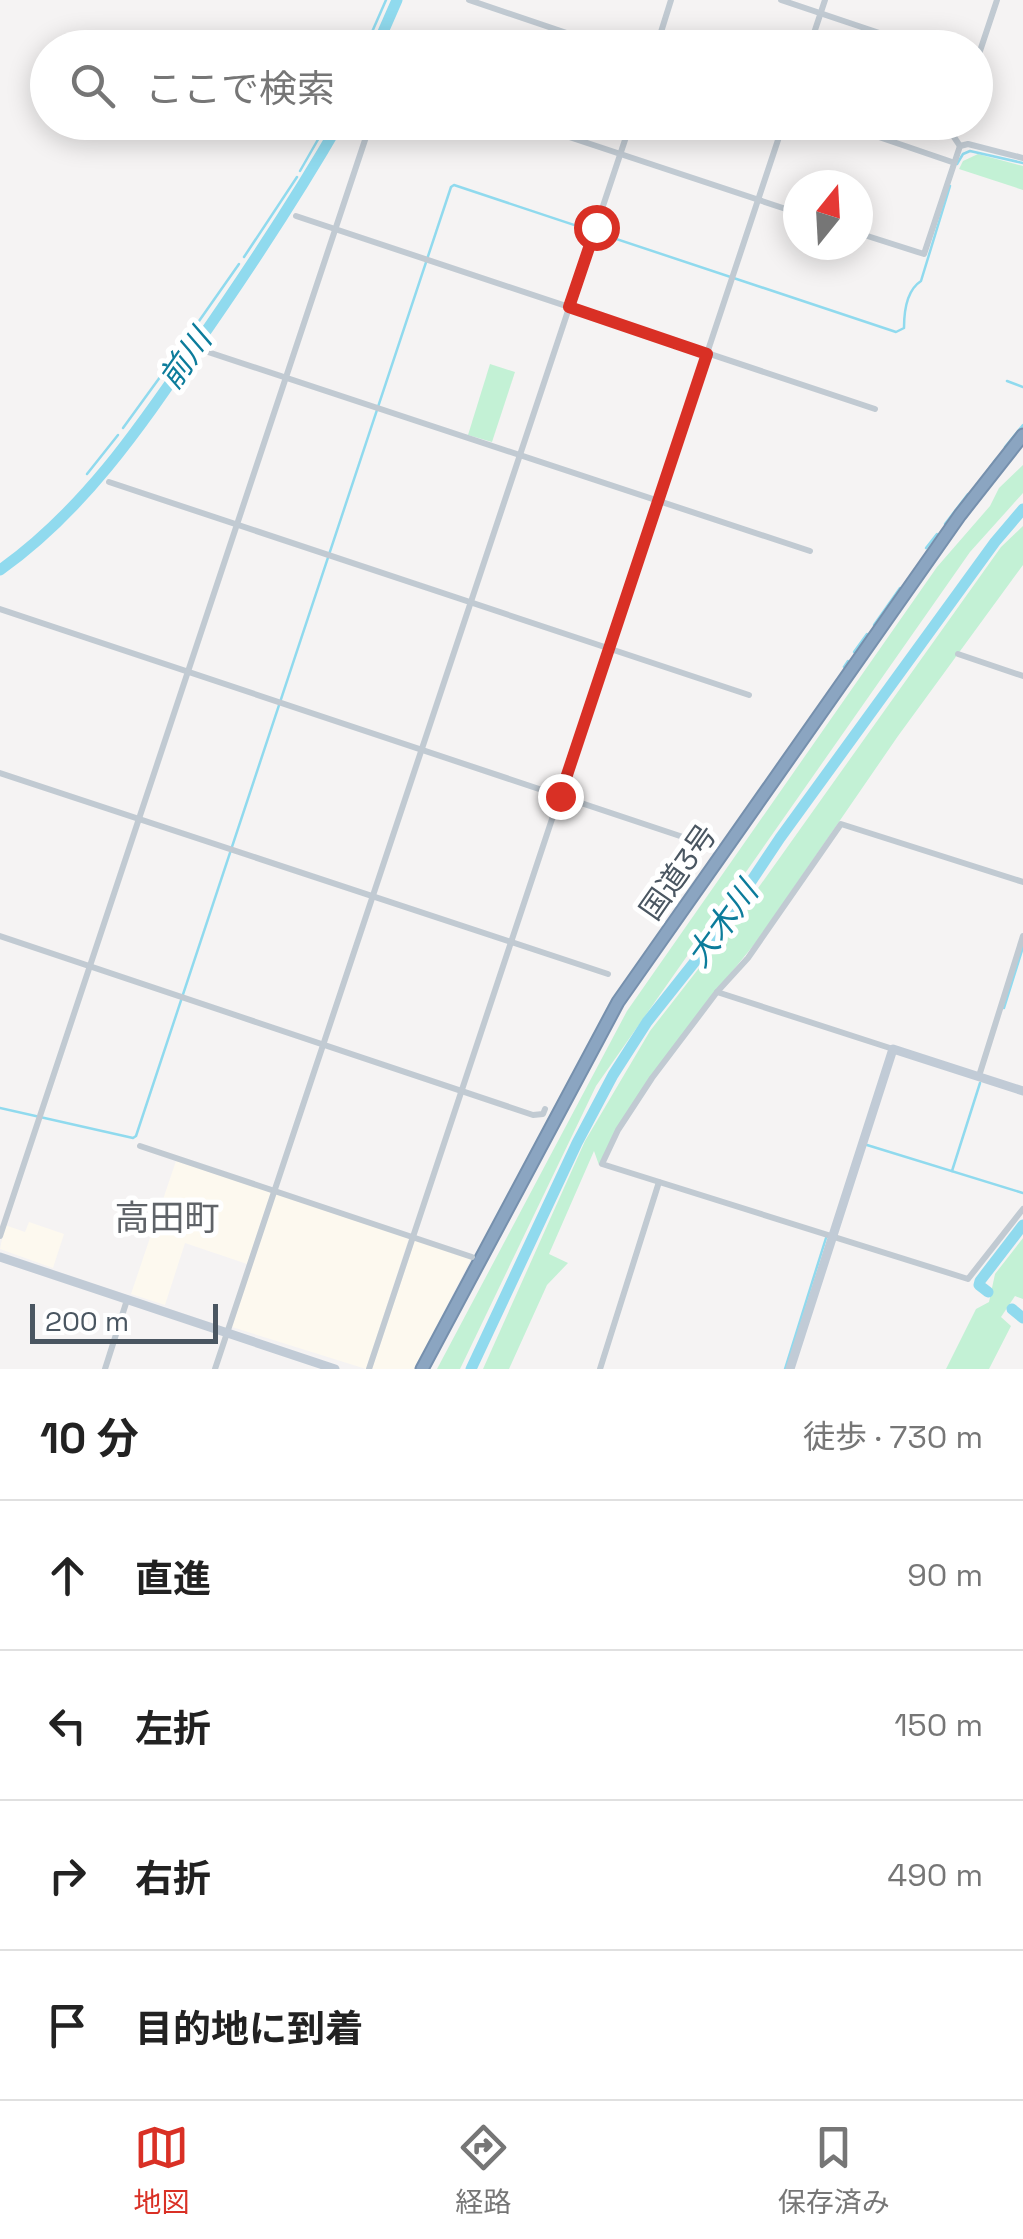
<!DOCTYPE html>
<html lang="ja">
<meta charset="utf-8">
<style>
:root{--surface:#fff;--page:#f2f2f2;--text:#222;--muted:#767676;--line:#e0e0e0;--accent:#d93025}
body{margin:0;font-family:"Space Grotesk","Noto Sans JP",sans-serif;background:var(--page);color:var(--text)}
.compass{position:absolute;left:783px;top:170px;width:90px;height:90px;border-radius:50%;background:var(--surface);box-shadow:0 5px 25px #0003;rotate:18deg}
.scale{position:absolute;left:30px;bottom:25px;width:188px;box-sizing:border-box;padding-left:10px;border:5px solid #4a5661;border-top:0;font-size:28px;line-height:35px;white-space:nowrap;color:#4a5661;-webkit-text-stroke:8px #fff;paint-order:stroke}
.stop{position:absolute;width:30px;height:30px;margin:-22px;border:8px solid #d93025;border-radius:50%;background:#fff}
.stop.end{background:#d93025;border-color:#fff;box-shadow:0 2px 10px #0008}
.list{margin:0;padding:0;list-style:none}
h2{display:flex;justify-content:space-between;align-items:center;height:130px;margin:0;padding:0 40px;font-size:42px}
h2 small{font-size:32px;font-weight:400;color:var(--muted)}
.list li{display:grid;grid-template-columns:65px 1fr auto;gap:30px;align-items:center;box-sizing:border-box;height:150px;padding:0 40px;border-top:2px solid var(--line)}
.list b{display:block;font-size:38px;white-space:nowrap}
.list em{font-size:32px;font-style:normal;color:var(--muted)}
.icon{flex:none;width:55px;height:55px;fill:none;stroke:currentColor;stroke-width:2;stroke-linecap:round;stroke-linejoin:round}
.map{position:relative;flex:none;width:1023px;height:1369px;overflow:hidden}
.search{position:absolute;background:var(--surface);box-shadow:0 5px 25px #0003;left:30px;right:30px;top:30px;height:110px;display:flex;align-items:center;gap:25px;box-sizing:border-box;padding:0 35px;border-radius:55px;color:var(--muted);font-size:38px}
.sheet{height:730px;background:var(--surface)}
nav{display:flex;justify-content:space-around;align-items:center;box-sizing:border-box;height:140px;border-top:2px solid var(--line);background:var(--surface);font-size:28px;color:var(--muted)}
nav a{display:grid;justify-items:center;gap:5px}
nav .on{color:var(--accent)}
.map>svg:first-child{display:block}
.commercial{fill:#fdf9ef}
.green{fill:#c3f1d5}
.lines{fill:none;stroke-linecap:round;stroke-linejoin:round}
.stream{stroke:#90daee;stroke-width:2.5}
.river{stroke:#90daee;stroke-width:11}
.highway-casing{stroke:#7690ad;stroke-width:15}
.street{stroke:#c1cad2;stroke-width:6}
.secondary{stroke:#c1cbd6;stroke-width:9}
.highway{stroke:#8ba5c1;stroke-width:11}
.route{stroke:#d93025;stroke-width:12}
.labels{text-anchor:middle;dominant-baseline:central;stroke-width:10;stroke-linejoin:round;paint-order:stroke}
.street-label{font-size:30px;fill:#4a5661;stroke:#fff}
.water-label{font-size:32px;font-style:italic;fill:#0c7c9b;stroke:#fff}
.quarter-label{font-size:35px;fill:#5f6368;stroke:#fff}
</style>
<div class="map">
<svg width="1023" height="1369" viewBox="0 0 1023 1369">
<rect width="100%" height="100%" fill="#f5f3f3"/>
<g class="commercial">
<path d="M176,1161L271,1192L247,1264L185,1243L165,1305L131,1294Z"/>
<path d="M276,1194L409,1238L366,1369L232,1327Z"/>
<path d="M29,1222L64,1234L53,1268L0,1249L5,1225L25,1232Z"/>
<path d="M415,1240L471,1259L414,1369H372Z"/>
</g>
<g class="green">
<path d="M978,154L1023,166V190L959,169L963,161Z"/>
<path d="M490,364L515,372L492,442L468,435Z"/>
<path d="M1023,465V493L970,552L596,1086L460,1369H437L627,1011L937,567L990,506L999,488Z"/>
<path d="M1023,526V565L898,736L757,941L717,990L618,1127L599,1165L594,1151L549,1254L568,1263L547,1285L509,1369H483L585,1141L650,1031L724,936L1001,547Z"/>
<path d="M1023,1238V1299L1015,1296L1001,1317L1011,1326L989,1369H946L976,1309L989,1302L995,1274Z"/>
</g>
<g class="lines">
<g class="stream">
<path d="M365,48L386,0"/>
<path d="M957,164L963,154L970,151L1023,163"/>
<path d="M300,171L328,122"/>
<path d="M244,257L297,177"/>
<path d="M185,341L239,264"/>
<path d="M1007,381L1023,387"/>
<path d="M123,428L179,351"/>
<path d="M1005,447L1023,425"/>
<path d="M988,470L997,458"/>
<path d="M87,474L118,435"/>
<path d="M945,524L968,494"/>
<path d="M926,548L937,534"/>
<path d="M874,625L900,588"/>
<path d="M854,652L867,634"/>
<path d="M844,667L848,661"/>
<path d="M1004,1008L1023,947"/>
<path d="M0,1108L133,1138L136,1136L451,187L454,185L896,332L904,328C904,312 907,290 921,281L950,186"/>
<path d="M867,1145L1023,1193"/>
<path d="M952,1171L980,1083"/>
<path d="M977,1288L979,1285"/>
<path d="M785,1369L826,1238"/>
</g>
<g class="river">
<path d="M376,48L397,0"/>
<path d="M0,570C82,512 139,429 195,347C246,274 295,200 340,122"/>
<path d="M988,1292L979,1285L980,1281L1023,1225"/>
<path d="M1012,1309L1023,1318"/>
<path d="M471,1369L577,1143L613,1075L647,1022L712,940L780,838L995,542L1023,509"/>
</g>
<g class="highway-casing">
<path id="highway" d="M422,1369L618,1002L960,515L1023,435"/>
</g>
<g class="street">
<path d="M469,0L611,48"/>
<path d="M781,0L924,48"/>
<path d="M656,48L671,0"/>
<path d="M809,48L825,0"/>
<path d="M976,63L997,0"/>
<path d="M524,122L798,213"/>
<path d="M835,122L952,162"/>
<path d="M954,122V137L960,146"/>
<path d="M960,146L968,144L1023,158"/>
<path d="M296,216L875,409"/>
<path d="M858,233L924,254L960,146"/>
<path d="M190,341L205,351L810,551"/>
<path d="M109,482L749,695"/>
<path d="M0,609L686,838"/>
<path d="M958,654L1023,676"/>
<path d="M0,773L608,974"/>
<path d="M1023,882L841,824L748,958L717,992L652,1078L618,1130L602,1164L968,1279L1023,1209"/>
<path d="M0,936L533,1115L543,1114L545,1109"/>
<path d="M717,992L893,1049"/>
<path d="M979,1076L1023,936"/>
<path d="M140,1146L472,1257"/>
<path d="M0,1236L371,122"/>
<path d="M105,1369L127,1300"/>
<path d="M215,1369L631,122"/>
<path d="M369,1369L784,122"/>
<path d="M600,1369L659,1182"/>
</g>
<g class="secondary">
<path d="M0,1257L335,1369"/>
<path d="M790,1369L893,1049L1023,1091"/>
</g>
<use href="#highway" class="highway"/>
</g>
<g class="lines">
<path class="route" d="M560,796L707,354L569,307L596,227"/>
</g>
<g class="labels">
<g class="street-label">
<text transform="translate(678 872) rotate(-55)">国道3号</text>
</g>
<g class="water-label">
<text transform="translate(185 359) rotate(-55)">前川</text>
<text transform="translate(722 924) rotate(-54)">大木川</text>
</g>
<g class="quarter-label">
<text x="167" y="1218">高田町</text>
</g>
</g>
</svg>
<svg class="compass" viewBox="-18 -18 36 36"><path d="M0-13l5 13h-10z" fill="#e53935"/><path d="M0 13l5-13h-10z" fill="#767676"/></svg>
<div class="scale">200 m</div>
<div class="stop" style="left:596px;top:227px"></div>
<div class="stop end" style="left:560px;top:796px"></div>
<div class="search"><svg class="icon" aria-label="search" viewBox="0 0 24 24"><circle cx="10" cy="10" r="6"/><path d="M15 15l6 6"/></svg>ここで検索</div>
</div>
<section class="sheet">
<h2>10 分<small>徒歩 · 730 m</small></h2>
<ul class="list">
<li><svg class="icon" aria-label="ahead" viewBox="0 0 24 24"><path d="M12 20V5M6 11l6-6 6 6"/></svg><div><b>直進</b></div><em>90 m</em></li>
<li><svg class="icon" aria-label="left" viewBox="0 0 24 24"><path d="M17 20v-9H6M10 6l-5 5 5 5"/></svg><div><b>左折</b></div><em>150 m</em></li>
<li><svg class="icon" aria-label="right" viewBox="0 0 24 24"><path d="M7 20v-9h11M14 6l5 5-5 5"/></svg><div><b>右折</b></div><em>490 m</em></li>
<li><svg class="icon" aria-label="arrive" viewBox="0 0 24 24"><path d="M6 21V4h12l-3 4 3 4H6"/></svg><div><b>目的地に到着</b></div></li>
</ul>
</section>
<nav>
<a class="on"><svg class="icon" aria-label="map" viewBox="0 0 24 24"><path d="M3 6l6-2 6 2 6-2v14l-6 2-6-2-6 2zM9 4v14M15 6v14"/></svg>地図</a>
<a><svg class="icon" aria-label="directions" viewBox="0 0 24 24"><path d="M12 3l9 9-9 9-9-9zM9 14v-3h6M13 9l2 2-2 2"/></svg>経路</a>
<a><svg class="icon" aria-label="saved" viewBox="0 0 24 24"><path d="M7 4h10v16l-5-4-5 4z"/></svg>保存済み</a>
</nav>
